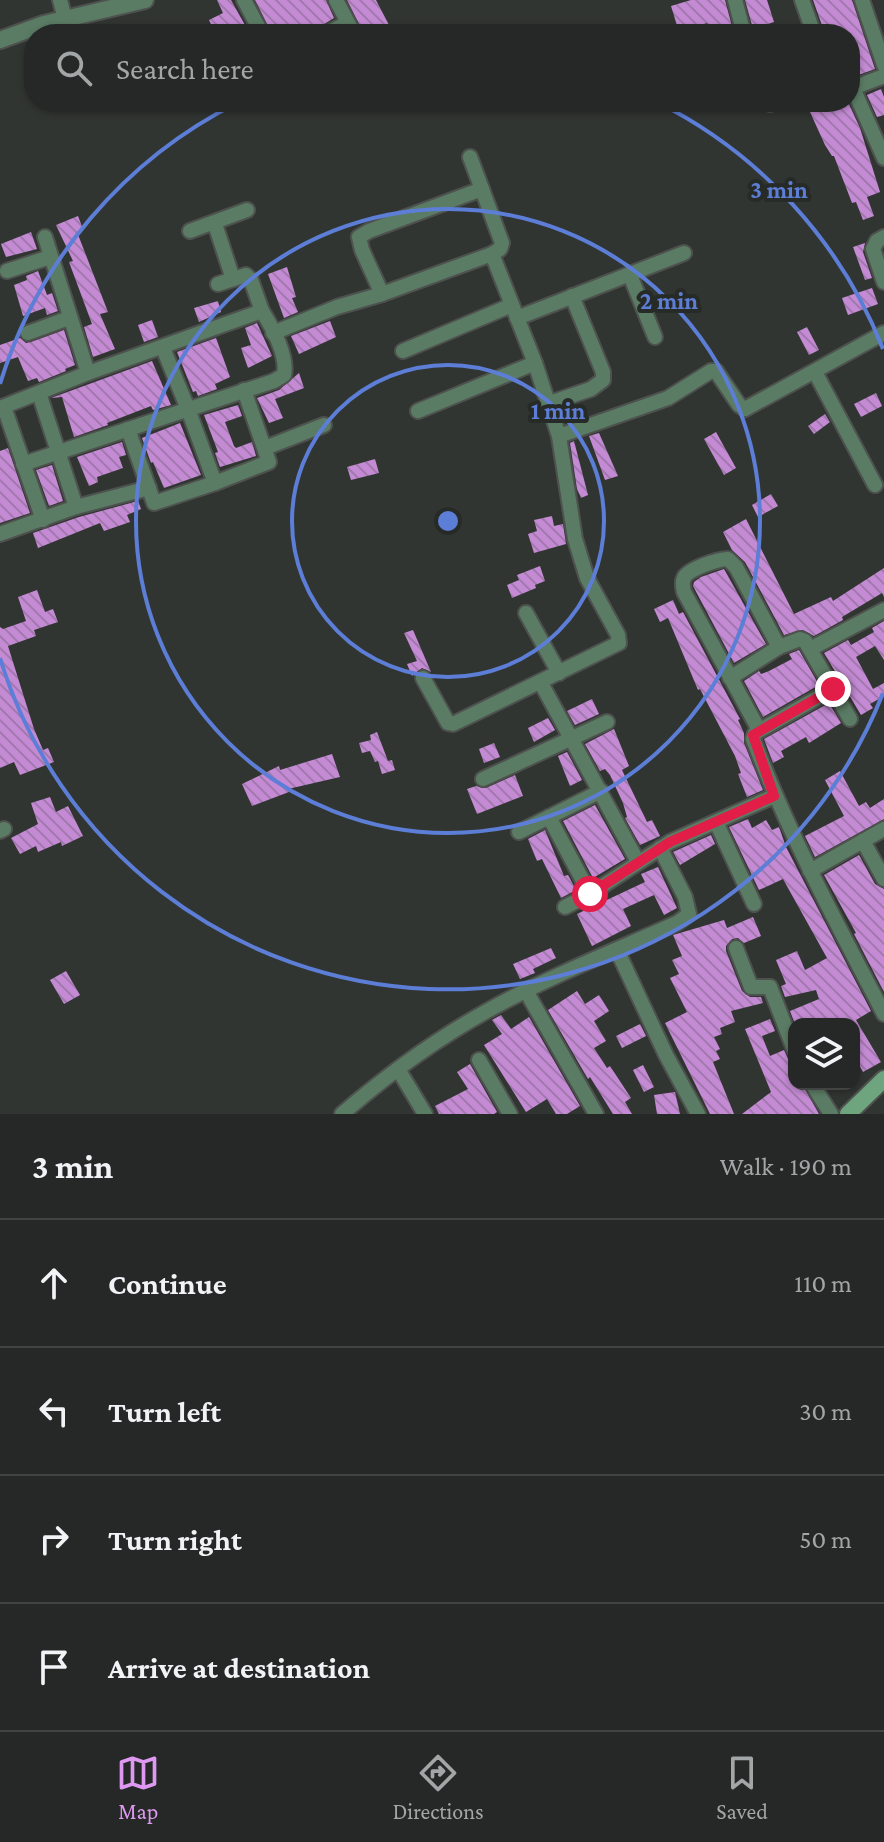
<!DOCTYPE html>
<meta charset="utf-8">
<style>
:root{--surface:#252826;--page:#2d302e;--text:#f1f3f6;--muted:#a3a6a7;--line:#424443;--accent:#df98f2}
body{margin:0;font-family:"Crimson Pro",serif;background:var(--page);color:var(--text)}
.controls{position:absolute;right:24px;bottom:24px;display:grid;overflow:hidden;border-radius:16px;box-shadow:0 2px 6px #0004}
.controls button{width:72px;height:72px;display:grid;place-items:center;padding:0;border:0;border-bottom:2px solid var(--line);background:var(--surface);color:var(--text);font:40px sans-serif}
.stop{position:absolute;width:24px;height:24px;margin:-18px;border:6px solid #e11d48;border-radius:50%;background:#fff}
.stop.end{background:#e11d48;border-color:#fff;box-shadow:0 2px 8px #0008}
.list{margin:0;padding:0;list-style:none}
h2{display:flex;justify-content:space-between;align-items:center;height:104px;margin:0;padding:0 32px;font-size:34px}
h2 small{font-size:26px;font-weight:400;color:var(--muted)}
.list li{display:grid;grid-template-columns:52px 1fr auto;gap:24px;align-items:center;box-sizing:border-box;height:128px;padding:0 32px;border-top:2px solid var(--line)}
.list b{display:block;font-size:30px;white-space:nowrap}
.list em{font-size:26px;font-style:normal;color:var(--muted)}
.icon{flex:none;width:44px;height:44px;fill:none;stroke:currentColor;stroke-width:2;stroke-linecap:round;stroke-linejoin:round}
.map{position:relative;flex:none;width:884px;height:1114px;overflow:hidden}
.search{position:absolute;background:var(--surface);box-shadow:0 2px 6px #0004;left:24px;right:24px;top:24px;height:88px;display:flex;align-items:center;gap:20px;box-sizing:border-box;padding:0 28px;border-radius:32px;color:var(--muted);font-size:30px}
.sheet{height:616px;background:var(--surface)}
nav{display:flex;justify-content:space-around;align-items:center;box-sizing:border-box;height:112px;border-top:2px solid var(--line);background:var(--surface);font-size:22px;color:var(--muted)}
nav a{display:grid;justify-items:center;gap:4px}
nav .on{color:var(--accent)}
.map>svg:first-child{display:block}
.building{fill:url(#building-back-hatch)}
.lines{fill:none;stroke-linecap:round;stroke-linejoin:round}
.minor-casing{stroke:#4e524f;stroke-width:18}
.tertiary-casing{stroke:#4e524f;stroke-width:20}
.secondary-casing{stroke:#4e524f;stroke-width:20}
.minor{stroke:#5b7c64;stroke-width:14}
.tertiary{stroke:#5b7c64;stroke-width:16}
.secondary{stroke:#6ea57e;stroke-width:16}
.route{stroke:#e11d48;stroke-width:10}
.ring{fill:none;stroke:#5d7ed7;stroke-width:4}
.centre{fill:#5d7ed7;stroke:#272b28;stroke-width:4}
.ring-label{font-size:24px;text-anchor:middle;font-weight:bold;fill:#5d7ed7;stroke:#272b28;stroke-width:8;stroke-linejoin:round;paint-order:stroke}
</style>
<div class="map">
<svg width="884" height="1114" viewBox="0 0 884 1114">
<defs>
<pattern id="building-back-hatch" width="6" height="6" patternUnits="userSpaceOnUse" patternTransform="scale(2)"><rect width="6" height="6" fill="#c48bd4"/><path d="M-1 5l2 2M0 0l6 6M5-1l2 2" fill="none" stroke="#a378af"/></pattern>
</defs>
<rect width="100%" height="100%" fill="#313532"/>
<g class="building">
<path d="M217,0H231L250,34H233L229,26L215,33L209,20L223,13Z"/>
<path d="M255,0H326L334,18L321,26L316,34H289L283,25L271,32Z"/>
<path d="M347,0H376L390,27L379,34H364Z"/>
<path d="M691,0H725L734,34H710L707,23L679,32L671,6Z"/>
<path d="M745,0H767L774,22L753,29Z"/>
<path d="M813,0H852L875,69L850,78V62L854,61L850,48V34H825Z"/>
<path d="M881,89L884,97V115L877,117L867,95Z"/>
<path d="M809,102H848L860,128L880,192L867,197L874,216L863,220L856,202L852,203L834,156H832L825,145L810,112L812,111Z"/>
<path d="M78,216L83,229L77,232L108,312L100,314L115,349L93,357L84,327L92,324L69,262L73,261L56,225Z"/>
<path d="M31,232L37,249L6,257L1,244Z"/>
<path d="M865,243L863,252L872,278L865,280L853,247Z"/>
<path d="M287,267L296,297L292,298L298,312L284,318L268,274Z"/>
<path d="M38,271L47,295L52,293L58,311L47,315L45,308L23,316L14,285L27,280L26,276Z"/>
<path d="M872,288L878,304L848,315L842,298Z"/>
<path d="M218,301L221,312L199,322L194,308Z"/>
<path d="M152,320L158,337L144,342L138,325Z"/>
<path d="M330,321L336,337L299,354L291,336Z"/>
<path d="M257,323L272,356L248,368L241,348L251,345L245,328Z"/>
<path d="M807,327L819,350L809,355L797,332Z"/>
<path d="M64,330L75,365L65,369L66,371L39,382L37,378L28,381L18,357L0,363V345L20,338L26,343L31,342Z"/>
<path d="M216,338L230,377L215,384L217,389L198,396L196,391L193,392L177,352Z"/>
<path d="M152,361L171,405L153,410L151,406L107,423L108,425L74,437L62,397L51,398Z"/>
<path d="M299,373L304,388L275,399L283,418L269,423L257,398L279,390Z"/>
<path d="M876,393L882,406L861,417L854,404Z"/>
<path d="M238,405L242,416L225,422L234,446L236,448L252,442L256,456L220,467L215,453L218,452L204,415Z"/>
<path d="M825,414L830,422L814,434L808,426Z"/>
<path d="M180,423L201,475L164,488L153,462L151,463L142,438Z"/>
<path d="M716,432L736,468L724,475L704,439Z"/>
<path d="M599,433L618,476L605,480L589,436Z"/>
<path d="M574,441L588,495L581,498L577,489L570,443Z"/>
<path d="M122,442L126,455L119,457L123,468L97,477L98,482L89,486L77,457Z"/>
<path d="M8,448L30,513L0,523V451Z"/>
<path d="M375,459L379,473L351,480L347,467Z"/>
<path d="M52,465L63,501L49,506L36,470Z"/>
<path d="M771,494L778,506L758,517L752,505Z"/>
<path d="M138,501L141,509L127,515L130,522L104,531L100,523L38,548L33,533L79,517Z"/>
<path d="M552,516L554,526L563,524L566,544L534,553L528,534L537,531L534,520Z"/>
<path d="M746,519L794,614L831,597L833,601L884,568V597L882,593L842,617L843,620L814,636L803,630L784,635L745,562L732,550L723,532Z"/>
<path d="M540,566L545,581L535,585L536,588L512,598L507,585L519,580L517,575Z"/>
<path d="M724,569L766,644L734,663L693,586L694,582L701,577Z"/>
<path d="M37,590L45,612L53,609L58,622L34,630L36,636L8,646L34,729L43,750L48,748L54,762L20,775L14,762L0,768V627L3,629L26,621L18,597Z"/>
<path d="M673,600L679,614L683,612L740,719L738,720L744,733V743L763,790L747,797L738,774L741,773L735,756L700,689L698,690L668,618L660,622L654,609Z"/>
<path d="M884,621V660L875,646L856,657L873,689L884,683V696L870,704L873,708L861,715L824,653L848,640L851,645L874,632L872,628Z"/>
<path d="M413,630L431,672L422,668L412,676L407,664L417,661L404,633Z"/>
<path d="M799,650L819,685L763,717L744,681L759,671L761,674L769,671L792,659L789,654Z"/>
<path d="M592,699L599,714L575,725L567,711Z"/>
<path d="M829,703L841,723L809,743L806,737L781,751L784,757L773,763L764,739Z"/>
<path d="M548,718L555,730L534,742L528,728Z"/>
<path d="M614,729L629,766L622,770L647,822L652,820L660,836L640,845L625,818L627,817L623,803L610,775L605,769L600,771L585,744Z"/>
<path d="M377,732L388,761L392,760L395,770L382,774L378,761L375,762L370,751L362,753L359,743L371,740L370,735Z"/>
<path d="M494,743L500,757L484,763L479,749Z"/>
<path d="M567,752L582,780L570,786L558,756Z"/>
<path d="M332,754L340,777L288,789L289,792L252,806L242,784L279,766L280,770Z"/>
<path d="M840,771L859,806L866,802L870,808L884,799V819L815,857L805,836L844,816L825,780Z"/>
<path d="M515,775L523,796L477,814L467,789L476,786L486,788Z"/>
<path d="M50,797L56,812L68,806L83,836L62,846L61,842L38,852L36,846L20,854L11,838L38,824L31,803Z"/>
<path d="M595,805L625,859L593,878L563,821Z"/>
<path d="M748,819L752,828L766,820L772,830L779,827L786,847L871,1011L856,1020L881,1062L863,1072L854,1056V1024H795L790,1011L819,999L816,990L785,997L781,986L786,984L776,960L797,951L805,970L827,958L783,879L759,890L729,827Z"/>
<path d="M545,830L564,876L568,875L576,890L561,898L542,859L537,861L528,839Z"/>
<path d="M711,835L715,844L680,865L673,852Z"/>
<path d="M859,855L875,884L884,889V992L854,934L856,933L824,875Z"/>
<path d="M658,867L677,908L664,915L654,895L623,909L631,926L592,946L577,914L645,882L641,874Z"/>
<path d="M753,917L761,936L744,943L738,938L732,939L726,946V951L742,991L750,997H761L763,1003L731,1011L735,1022L720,1028L722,1034L714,1037L720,1049L716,1051L720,1059L713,1062L734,1114H710L665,1023L687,1012L670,978L679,974L672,960L682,956L673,935L724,920L727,928Z"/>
<path d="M551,948L556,958L533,969L535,973L520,979L513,964Z"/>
<path d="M66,971L80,995L64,1004L50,980Z"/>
<path d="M577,991L585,1004L599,995L609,1011L594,1021L606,1041L594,1048L607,1068L610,1066L631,1098L625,1102L632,1114H613L590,1077L588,1079L548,1010Z"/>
<path d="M501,1015L511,1029L529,1017L580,1106L567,1114H556L547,1099L526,1112L484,1045L502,1034L492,1020Z"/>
<path d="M770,1019L775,1031L762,1036L770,1056L784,1050L794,1072V1084H802L819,1114H742L771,1092L745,1029Z"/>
<path d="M640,1024L646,1036L622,1048L616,1036Z"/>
<path d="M470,1064L497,1112L494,1114H439L435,1106L468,1089L457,1072Z"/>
<path d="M643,1065L654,1087L644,1092L633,1070Z"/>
<path d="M675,1092L680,1114H657L654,1095Z"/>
</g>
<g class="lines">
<g class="minor-casing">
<g id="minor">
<path d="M60,0L65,19"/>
<path d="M244,0L262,34"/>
<path d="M336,0L354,34"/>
<path d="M735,0L744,34"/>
<path d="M802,0L814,34"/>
<path d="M862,0L884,65"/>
<path d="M326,34L347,23"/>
<path d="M853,88L884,158"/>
<path d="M850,89L884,76"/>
<path d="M766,102L770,104L780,102"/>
<path d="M470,157L502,243L500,249L492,254"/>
<path d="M215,224L233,279"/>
<path d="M190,231L247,210"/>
<path d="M45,237L88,373"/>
<path d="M884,237L877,241L873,249L884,282"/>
<path d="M7,271L50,257"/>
<path d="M630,275L655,337"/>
<path d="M218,284L246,275L251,280L262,311"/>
<path d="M382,294L362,250L359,237L369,231L482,189"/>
<path d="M517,318L684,253"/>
<path d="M28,333L69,318"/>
<path d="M273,333L337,307L382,294L492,254L535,363L559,436L575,539L587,578L618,635L619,643L453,724L448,723L423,678"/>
<path d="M403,351L512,305"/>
<path d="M815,372L875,485"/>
<path d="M39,393L76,507"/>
<path d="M547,404L591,389L603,380V372L572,296"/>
<path d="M4,407L43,520"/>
<path d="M0,408L88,373L262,311C272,327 288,356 284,375L274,381L23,464"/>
<path d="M418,411L535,363"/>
<path d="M128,429L154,503L215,483L188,409L163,348"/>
<path d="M559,436L668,398L711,371H716L739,405L745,409L884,333"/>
<path d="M265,448L324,425"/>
<path d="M215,483L269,462L244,390"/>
<path d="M0,534L76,507L149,488"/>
<path d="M526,613L559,673"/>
<path d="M810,649L884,610"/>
<path d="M730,678L779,647L800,639L805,641L850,719"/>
<path d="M541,683L638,862"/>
<path d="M833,689L755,733L753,739C789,835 837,924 884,1014"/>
<path d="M759,730L684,592C683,588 682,582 684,578C688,569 718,559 728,559L736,567L779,647"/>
<path d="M483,779L607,722"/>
<path d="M549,817L590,894"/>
<path d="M716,822L754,904"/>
<path d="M0,831L4,829"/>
<path d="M519,832L601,791"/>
<path d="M863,841L884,879"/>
<path d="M810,871L884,829"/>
<path d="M565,907L590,894L670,842L774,796"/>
<path d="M736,948L751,987H770L794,1049"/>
<path d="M617,950L666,1055L698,1114"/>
<path d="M526,991L596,1114"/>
<path d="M479,1060L510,1114"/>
<path d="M398,1069L425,1114"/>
<path d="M812,1084L831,1114"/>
<path d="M342,1114C387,1075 435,1040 487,1011C548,977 614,951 677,923L689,914L685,897L660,848"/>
</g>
</g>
<g class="tertiary-casing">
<path id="tertiary" d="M0,40L44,24L145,0"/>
</g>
<g class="secondary-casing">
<path id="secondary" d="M848,1114L884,1079"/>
</g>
<use href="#minor" class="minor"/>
<use href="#tertiary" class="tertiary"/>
<use href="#secondary" class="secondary"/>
</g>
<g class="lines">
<path class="route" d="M590,894L670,842L774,796L753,735L833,689"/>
</g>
<g class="ring">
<circle cx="448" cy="521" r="156"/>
<circle cx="448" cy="521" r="312"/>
<path d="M883 693A468 468 0 0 1 0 658M0 384A468 468 0 0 1 239 102M657 102A468 468 0 0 1 883 349"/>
</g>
<circle cx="448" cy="521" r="12" class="centre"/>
<g class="ring-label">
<text x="779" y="198">3 min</text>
<text x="669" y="309">2 min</text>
<text x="558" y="419">1 min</text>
</g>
</svg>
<div class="controls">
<button><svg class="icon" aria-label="layers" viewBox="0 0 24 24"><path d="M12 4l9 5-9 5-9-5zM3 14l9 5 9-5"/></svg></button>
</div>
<div class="stop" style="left:590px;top:894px"></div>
<div class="stop end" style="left:833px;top:689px"></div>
<div class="search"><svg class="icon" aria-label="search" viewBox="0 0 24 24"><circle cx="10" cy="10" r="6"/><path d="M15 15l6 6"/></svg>Search here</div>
</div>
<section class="sheet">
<h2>3 min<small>Walk · 190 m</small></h2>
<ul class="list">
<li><svg class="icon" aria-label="ahead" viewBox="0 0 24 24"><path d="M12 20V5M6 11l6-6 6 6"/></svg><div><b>Continue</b></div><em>110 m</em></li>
<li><svg class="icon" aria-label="left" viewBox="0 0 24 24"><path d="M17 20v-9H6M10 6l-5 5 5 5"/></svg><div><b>Turn left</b></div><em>30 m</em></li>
<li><svg class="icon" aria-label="right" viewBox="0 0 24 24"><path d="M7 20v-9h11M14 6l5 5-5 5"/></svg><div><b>Turn right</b></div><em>50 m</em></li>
<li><svg class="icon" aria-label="arrive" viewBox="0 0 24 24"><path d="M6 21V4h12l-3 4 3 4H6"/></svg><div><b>Arrive at destination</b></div></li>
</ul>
</section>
<nav>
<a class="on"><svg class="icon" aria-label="map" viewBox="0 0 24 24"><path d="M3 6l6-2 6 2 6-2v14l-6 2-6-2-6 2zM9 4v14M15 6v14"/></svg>Map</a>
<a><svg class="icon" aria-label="directions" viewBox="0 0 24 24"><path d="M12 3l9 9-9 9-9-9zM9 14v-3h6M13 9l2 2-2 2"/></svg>Directions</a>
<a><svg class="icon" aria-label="saved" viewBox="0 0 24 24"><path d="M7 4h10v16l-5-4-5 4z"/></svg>Saved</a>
</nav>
